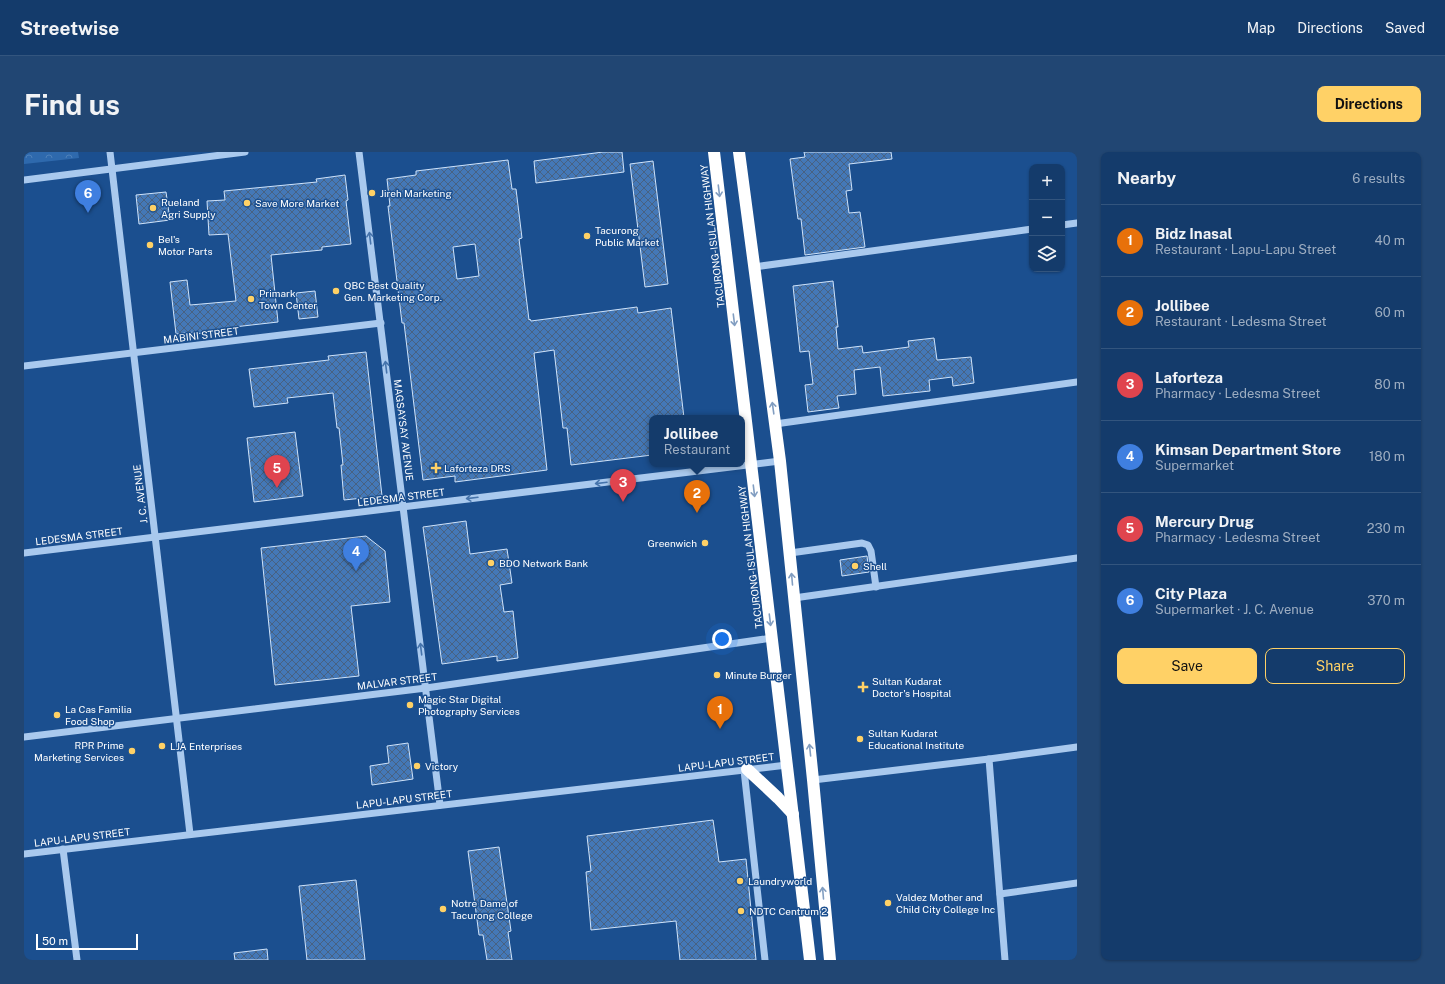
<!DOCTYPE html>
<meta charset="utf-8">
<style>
:root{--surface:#143b6b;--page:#214673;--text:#f1f3f6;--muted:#9dadc1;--line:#33557e;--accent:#ffd166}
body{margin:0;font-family:"Public Sans",sans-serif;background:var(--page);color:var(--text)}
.controls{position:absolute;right:12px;top:12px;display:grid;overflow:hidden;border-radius:8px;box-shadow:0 1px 3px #0004}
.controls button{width:36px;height:36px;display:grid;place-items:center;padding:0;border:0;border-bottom:1px solid var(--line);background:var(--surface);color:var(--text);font:20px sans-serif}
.scale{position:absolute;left:12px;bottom:10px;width:102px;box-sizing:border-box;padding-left:4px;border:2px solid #fff;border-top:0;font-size:11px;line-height:14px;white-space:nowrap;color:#fff;-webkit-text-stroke:3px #1b4f8f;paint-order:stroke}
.you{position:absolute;left:698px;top:487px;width:14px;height:14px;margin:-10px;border:3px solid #fff;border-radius:50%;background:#1a73e8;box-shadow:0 0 0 6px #1a73e833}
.badge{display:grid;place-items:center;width:26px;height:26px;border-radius:50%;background:var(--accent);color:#fff;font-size:13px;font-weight:700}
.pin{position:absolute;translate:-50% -33px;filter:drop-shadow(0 1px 2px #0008)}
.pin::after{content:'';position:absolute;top:21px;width:14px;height:12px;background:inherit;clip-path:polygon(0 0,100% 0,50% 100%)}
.popup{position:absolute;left:625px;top:263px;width:96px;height:52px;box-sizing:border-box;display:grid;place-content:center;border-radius:8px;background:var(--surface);filter:drop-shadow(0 1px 3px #0005);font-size:13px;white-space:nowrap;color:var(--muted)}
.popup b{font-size:15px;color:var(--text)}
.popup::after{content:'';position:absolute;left:50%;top:100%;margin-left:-8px;border:8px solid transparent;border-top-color:var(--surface)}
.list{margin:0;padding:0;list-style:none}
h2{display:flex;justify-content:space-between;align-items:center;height:52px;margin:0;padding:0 16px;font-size:17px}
h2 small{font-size:13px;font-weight:400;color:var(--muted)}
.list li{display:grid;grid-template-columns:26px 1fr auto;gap:12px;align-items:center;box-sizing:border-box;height:72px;padding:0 16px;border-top:1px solid var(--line)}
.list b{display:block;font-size:15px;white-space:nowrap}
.list p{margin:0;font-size:13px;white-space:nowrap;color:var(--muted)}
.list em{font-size:13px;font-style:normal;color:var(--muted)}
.actions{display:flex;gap:8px;padding:12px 16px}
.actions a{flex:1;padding:9px 0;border:1px solid var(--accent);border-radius:8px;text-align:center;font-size:14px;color:var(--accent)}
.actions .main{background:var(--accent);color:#111}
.icon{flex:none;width:22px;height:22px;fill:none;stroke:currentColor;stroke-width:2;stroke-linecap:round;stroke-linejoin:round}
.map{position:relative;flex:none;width:1053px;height:808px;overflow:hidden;border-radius:8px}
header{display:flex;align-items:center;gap:24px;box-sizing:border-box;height:56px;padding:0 20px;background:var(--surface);border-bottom:1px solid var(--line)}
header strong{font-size:19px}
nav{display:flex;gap:22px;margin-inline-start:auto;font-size:14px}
.intro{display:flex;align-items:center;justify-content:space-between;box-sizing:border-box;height:96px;padding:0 24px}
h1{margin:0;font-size:28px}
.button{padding:10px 18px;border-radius:8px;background:var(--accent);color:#111;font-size:14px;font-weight:700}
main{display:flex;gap:24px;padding:0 24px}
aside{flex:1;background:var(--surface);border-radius:8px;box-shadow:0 1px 3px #0004}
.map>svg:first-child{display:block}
.park{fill:url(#park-crowns)}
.building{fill:url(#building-cross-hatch);stroke:#cfe3fa;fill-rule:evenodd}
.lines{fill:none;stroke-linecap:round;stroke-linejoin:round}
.minor{stroke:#a9c9ee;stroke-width:7}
.highway{stroke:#fff;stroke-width:12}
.oneway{stroke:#829ec1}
.oneway2{stroke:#4674ac}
.poi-dot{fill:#ffd166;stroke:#1b4f8f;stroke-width:1.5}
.labels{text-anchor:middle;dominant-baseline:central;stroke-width:3;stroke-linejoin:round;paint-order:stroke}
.poi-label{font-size:10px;fill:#fff;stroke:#1b4f8f;text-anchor:start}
.street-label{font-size:10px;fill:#fff;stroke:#1b4f8f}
</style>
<header>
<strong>Streetwise</strong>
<nav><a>Map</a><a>Directions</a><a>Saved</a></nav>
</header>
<div class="intro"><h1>Find us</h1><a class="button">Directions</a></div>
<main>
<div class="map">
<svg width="1053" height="808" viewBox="0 0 1053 808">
<defs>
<pattern id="park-crowns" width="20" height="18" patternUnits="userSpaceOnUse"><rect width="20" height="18" fill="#2e69ad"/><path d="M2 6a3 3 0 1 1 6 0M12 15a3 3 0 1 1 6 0" fill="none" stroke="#4d80b9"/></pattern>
<pattern id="building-cross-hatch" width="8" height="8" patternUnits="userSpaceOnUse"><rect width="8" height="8" fill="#4478b7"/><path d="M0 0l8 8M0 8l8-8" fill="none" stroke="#486282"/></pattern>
</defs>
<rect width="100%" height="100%" fill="#1b4f8f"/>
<path class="park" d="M0,0H54L55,6L0,12Z"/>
<g class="building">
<path d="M579,0H598L600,20L512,31L510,9Z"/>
<path d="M780,0H867L868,7L825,12L828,38L822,39L825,61L836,60L841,95L781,103L777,67H774L766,7L781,5Z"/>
<path d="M484,8L488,37H492L498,86L495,87L505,168L506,167L507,169L613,155L614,161L647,156L660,266H628V303L547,313L543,276H539L530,198L510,201L523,318L431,330V324L399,328L380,171H378L364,54H366L363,27L392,23V19ZM451,92L455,124L433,127L429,95Z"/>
<path d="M629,9L644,132L621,135L606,12Z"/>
<path d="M321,23L324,48L322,49L327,92L298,95V98L247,103L254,170L210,175V177L171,182V180L152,182L146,130L163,128L166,153L212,149L204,82L185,83L183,49L201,48L200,39L293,30L292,27Z"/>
<path d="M142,40L146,68L115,72L112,43Z"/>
<path d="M809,129L814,175H812L814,197L838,194L839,201L885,195L884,189L910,186L913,208L947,205L950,231L929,234L928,225L905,228L906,239L859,244L856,215L830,218L832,242L813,244L815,256L784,260L781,233L789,232L785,199L776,200L769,134Z"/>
<path d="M291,139L294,165L275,167L272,141Z"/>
<path d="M342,200L358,344L320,348L317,313H319L315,276H313L309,241L263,246L264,251L230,255L225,217L305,208L304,204Z"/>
<path d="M271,280L279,344L230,350L223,286Z"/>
<path d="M442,369L446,402L483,397L488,431L476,433L480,460L489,459L494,506L473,509V504L418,512L399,375Z"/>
<path d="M342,384L361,399L366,450L327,454L335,524L251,533L237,396Z"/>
<path d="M843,404L845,420L818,424L816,408Z"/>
<path d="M384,591L389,627L348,633L346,614L365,611L363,594Z"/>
<path d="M689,668L695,710L722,707L732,808H656L652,769L567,778L562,720L567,719L563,684Z"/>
<path d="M475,695L487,779L484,780L488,808H463L459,783H455L444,699Z"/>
<path d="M332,728L341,808H283L275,734Z"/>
<path d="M243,797L244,808H211L210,801Z"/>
</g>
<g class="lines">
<g class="minor">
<path d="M86,0L166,682"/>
<path d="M335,0L416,653"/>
<path d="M0,28L221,0"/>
<path d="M1038,73L1053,71"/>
<path d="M730,115L1008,77"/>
<path d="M0,214L357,171"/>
<path d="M751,272L1053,230"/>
<path d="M0,401L756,309"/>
<path d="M766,401L838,391L844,393L847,399L852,435"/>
<path d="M770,446L1053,406"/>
<path d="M0,585L402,536L748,486"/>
<path d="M965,607L981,808"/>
<path d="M720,618L741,808"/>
<path d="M789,628L965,607L1053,595"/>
<path d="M39,697L53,808"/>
<path d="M0,702L763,613"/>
<path d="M976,742L1053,731"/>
</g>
<g class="highway">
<path d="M690,0L786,808"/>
<path d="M715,0L756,309L789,628L806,808"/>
<path d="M723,617L754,646L769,662"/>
</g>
</g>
<defs><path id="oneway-shaft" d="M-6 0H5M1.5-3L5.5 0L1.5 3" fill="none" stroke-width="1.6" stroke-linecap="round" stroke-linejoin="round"/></defs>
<g class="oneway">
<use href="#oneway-shaft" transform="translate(695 39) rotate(83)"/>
<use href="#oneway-shaft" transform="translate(710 168) rotate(83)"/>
<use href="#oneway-shaft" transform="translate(749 256) rotate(-98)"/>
<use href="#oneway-shaft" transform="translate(730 339) rotate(83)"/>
<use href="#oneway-shaft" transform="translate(768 427) rotate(-95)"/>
<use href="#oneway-shaft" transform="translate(746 468) rotate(83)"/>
<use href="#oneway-shaft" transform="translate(786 598) rotate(-96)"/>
<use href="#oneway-shaft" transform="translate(799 741) rotate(-95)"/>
</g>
<g class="oneway2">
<use href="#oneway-shaft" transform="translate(346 86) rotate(-97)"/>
<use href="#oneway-shaft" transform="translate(362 215) rotate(-97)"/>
<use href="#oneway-shaft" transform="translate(577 331) rotate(173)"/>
<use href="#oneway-shaft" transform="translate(448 346) rotate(173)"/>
<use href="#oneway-shaft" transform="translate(397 497) rotate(-97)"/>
</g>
<g class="poi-dot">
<circle cx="348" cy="41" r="4"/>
<circle cx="223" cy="51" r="4"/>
<circle cx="129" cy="56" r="4"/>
<circle cx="563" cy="84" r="4"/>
<circle cx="126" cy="93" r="4"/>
<circle cx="312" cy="139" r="4"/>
<circle cx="227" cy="147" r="4"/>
<path d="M410 310h4v4h4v4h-4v4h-4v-4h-4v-4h4z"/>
<circle cx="681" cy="391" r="4"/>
<circle cx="467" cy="411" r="4"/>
<circle cx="831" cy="414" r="4"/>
<circle cx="693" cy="523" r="4"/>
<path d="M837 529h4v4h4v4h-4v4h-4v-4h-4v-4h4z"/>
<circle cx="386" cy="553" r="4"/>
<circle cx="33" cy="563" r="4"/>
<circle cx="836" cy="587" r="4"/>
<circle cx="138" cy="594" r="4"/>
<circle cx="108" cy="599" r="4"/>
<circle cx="393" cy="614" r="4"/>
<circle cx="716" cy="729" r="4"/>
<circle cx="864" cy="751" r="4"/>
<circle cx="419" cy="757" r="4"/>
<circle cx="717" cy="759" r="4"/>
</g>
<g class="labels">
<g class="poi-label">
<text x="356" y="41">Jireh Marketing</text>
<text x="137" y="50">Rueland<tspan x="137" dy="12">Agri Supply</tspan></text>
<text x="231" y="51">Save More Market</text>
<text x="571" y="78">Tacurong<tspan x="571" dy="12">Public Market</tspan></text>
<text x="134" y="87">Bel's<tspan x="134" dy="12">Motor Parts</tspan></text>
<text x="320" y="133">QBC Best Quality<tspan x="320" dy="12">Gen. Marketing Corp.</tspan></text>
<text x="235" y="141">Primark<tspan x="235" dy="12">Town Center</tspan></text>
<text x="420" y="316">Laforteza DRS</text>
<text x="673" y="391" text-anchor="end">Greenwich</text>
<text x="475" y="411">BDO Network Bank</text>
<text x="839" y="414">Shell</text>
<text x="701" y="523">Minute Burger</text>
<text x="848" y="529">Sultan Kudarat<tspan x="848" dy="12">Doctor's Hospital</tspan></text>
<text x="394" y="547">Magic Star Digital<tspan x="394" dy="12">Photography Services</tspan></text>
<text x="41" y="557">La Cas Familia<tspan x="41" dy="12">Food Shop</tspan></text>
<text x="844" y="581">Sultan Kudarat<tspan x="844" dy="12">Educational Institute</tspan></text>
<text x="100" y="593" text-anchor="end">RPR Prime<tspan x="100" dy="12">Marketing Services</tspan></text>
<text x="146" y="594">LJA Enterprises</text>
<text x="401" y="614">Victory</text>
<text x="724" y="729">Laundryworld</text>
<text x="872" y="745">Valdez Mother and<tspan x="872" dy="12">Child City College Inc</tspan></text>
<text x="427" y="751">Notre Dame of<tspan x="427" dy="12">Tacurong College</tspan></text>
<text x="725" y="759">NDTC Centrum 2</text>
</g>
<g class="street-label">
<text transform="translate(688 84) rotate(-97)">TACURONG-ISULAN HIGHWAY</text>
<text transform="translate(177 183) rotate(-7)">MABINI STREET</text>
<text transform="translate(380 278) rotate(83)">MAGSAYSAY AVENUE</text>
<text transform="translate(116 342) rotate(-97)">J. C. AVENUE</text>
<text transform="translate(377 345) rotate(-7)">LEDESMA STREET</text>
<text transform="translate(55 384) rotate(-7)">LEDESMA STREET</text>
<text transform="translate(726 405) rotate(-97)">TACURONG-ISULAN HIGHWAY</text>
<text transform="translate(373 529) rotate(-7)">MALVAR STREET</text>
<text transform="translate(702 610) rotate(-7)">LAPU-LAPU STREET</text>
<text transform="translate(380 647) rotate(-7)">LAPU-LAPU STREET</text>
<text transform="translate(58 685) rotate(-7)">LAPU-LAPU STREET</text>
</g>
</g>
</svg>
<div class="controls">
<button>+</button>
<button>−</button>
<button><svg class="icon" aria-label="layers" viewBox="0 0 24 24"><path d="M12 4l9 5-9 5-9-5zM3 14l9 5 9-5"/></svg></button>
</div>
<div class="scale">50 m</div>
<div class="you"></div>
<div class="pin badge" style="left:696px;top:577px;background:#e8710a">1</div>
<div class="pin badge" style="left:673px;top:361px;background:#e8710a">2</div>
<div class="popup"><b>Jollibee</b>Restaurant</div>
<div class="pin badge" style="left:599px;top:350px;background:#e0444e">3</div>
<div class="pin badge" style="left:332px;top:419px;background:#3f7fe0">4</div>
<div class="pin badge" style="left:253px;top:336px;background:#e0444e">5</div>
<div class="pin badge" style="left:64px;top:61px;background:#3f7fe0">6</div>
</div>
<aside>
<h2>Nearby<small>6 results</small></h2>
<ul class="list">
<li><span class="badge" style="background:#e8710a">1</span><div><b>Bidz Inasal</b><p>Restaurant · Lapu-Lapu Street</p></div><em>40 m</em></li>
<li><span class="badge" style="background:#e8710a">2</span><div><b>Jollibee</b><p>Restaurant · Ledesma Street</p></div><em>60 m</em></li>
<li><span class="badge" style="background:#e0444e">3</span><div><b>Laforteza</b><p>Pharmacy · Ledesma Street</p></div><em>80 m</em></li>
<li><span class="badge" style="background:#3f7fe0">4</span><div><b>Kimsan Department Store</b><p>Supermarket</p></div><em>180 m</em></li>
<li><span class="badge" style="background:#e0444e">5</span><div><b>Mercury Drug</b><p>Pharmacy · Ledesma Street</p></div><em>230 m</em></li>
<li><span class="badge" style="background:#3f7fe0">6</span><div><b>City Plaza</b><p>Supermarket · J. C. Avenue</p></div><em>370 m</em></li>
</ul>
<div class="actions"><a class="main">Save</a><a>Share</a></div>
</aside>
</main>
